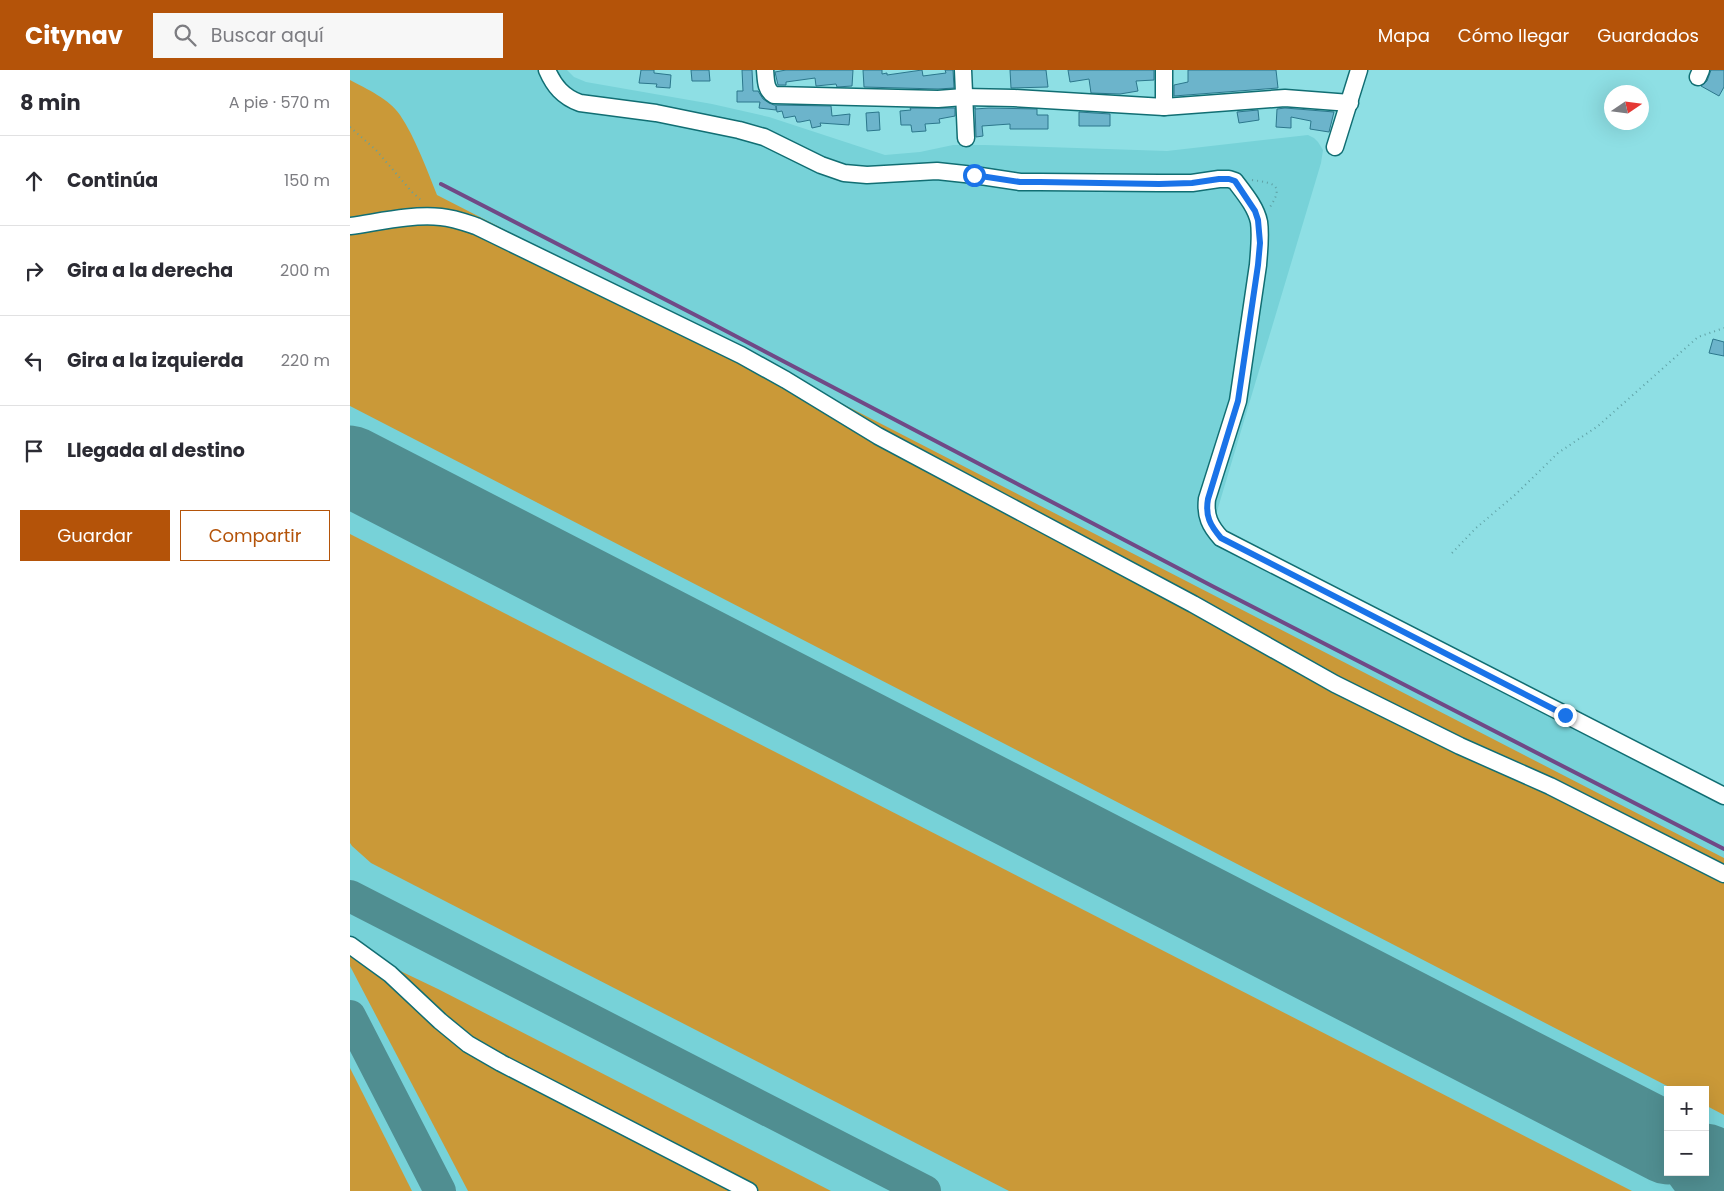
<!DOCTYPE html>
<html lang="es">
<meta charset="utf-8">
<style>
:root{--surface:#fff;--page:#f7f7f7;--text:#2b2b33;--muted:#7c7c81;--line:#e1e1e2;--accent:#b45309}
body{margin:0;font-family:Poppins,sans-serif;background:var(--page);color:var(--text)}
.controls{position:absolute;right:15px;bottom:15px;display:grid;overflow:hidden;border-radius:0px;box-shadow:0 5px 20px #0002}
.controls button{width:45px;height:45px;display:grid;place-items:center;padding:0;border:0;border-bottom:1px solid var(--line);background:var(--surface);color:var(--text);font:25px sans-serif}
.compass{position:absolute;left:1254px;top:15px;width:45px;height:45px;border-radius:50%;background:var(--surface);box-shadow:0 5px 20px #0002;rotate:77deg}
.stop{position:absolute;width:15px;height:15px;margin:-11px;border:4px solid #1a73e8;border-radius:50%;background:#fff}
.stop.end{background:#1a73e8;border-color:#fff;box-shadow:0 1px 5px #0008}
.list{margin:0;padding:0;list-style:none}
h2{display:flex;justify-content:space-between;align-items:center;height:65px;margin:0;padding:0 20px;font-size:21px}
h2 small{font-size:16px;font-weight:400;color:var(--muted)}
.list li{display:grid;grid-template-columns:32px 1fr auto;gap:15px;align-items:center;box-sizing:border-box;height:90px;padding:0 20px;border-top:1px solid var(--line)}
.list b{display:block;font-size:19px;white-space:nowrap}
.list em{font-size:16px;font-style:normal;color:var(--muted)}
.actions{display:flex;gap:10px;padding:15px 20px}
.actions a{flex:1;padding:11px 0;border:1px solid var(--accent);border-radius:0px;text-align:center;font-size:18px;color:var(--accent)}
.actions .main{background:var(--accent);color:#fff}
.icon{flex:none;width:28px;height:28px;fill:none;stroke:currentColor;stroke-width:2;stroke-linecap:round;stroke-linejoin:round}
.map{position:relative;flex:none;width:1374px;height:1121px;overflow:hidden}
header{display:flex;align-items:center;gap:30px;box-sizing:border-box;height:70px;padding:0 25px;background:var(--accent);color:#fff}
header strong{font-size:24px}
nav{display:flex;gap:28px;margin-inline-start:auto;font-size:18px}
.search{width:350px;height:45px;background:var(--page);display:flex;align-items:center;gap:12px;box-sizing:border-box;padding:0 18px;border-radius:0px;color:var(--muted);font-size:19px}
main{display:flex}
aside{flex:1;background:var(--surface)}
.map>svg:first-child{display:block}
.built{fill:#77d2d8;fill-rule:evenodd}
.green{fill:#ca9938}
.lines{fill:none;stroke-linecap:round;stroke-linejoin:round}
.stream{stroke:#704986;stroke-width:4}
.taxiway{stroke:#508e91;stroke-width:32}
.runway{stroke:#508e91;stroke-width:81}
.building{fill:#6cb4cb;stroke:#2c778c}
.minor-casing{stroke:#116e73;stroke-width:19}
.path{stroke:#5fa1a5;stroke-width:2;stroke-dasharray:1 4;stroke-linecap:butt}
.minor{stroke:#fff;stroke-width:16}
.route{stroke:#1a73e8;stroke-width:6}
</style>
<header>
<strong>Citynav</strong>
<div class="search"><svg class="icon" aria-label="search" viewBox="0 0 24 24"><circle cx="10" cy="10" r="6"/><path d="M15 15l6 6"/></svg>Buscar aquí</div>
<nav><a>Mapa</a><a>Cómo llegar</a><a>Guardados</a></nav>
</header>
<main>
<aside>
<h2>8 min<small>A pie · 570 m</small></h2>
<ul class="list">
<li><svg class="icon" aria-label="ahead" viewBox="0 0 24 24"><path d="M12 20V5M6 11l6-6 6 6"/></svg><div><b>Continúa</b></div><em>150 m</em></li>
<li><svg class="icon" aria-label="right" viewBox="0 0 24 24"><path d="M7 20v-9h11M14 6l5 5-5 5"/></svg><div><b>Gira a la derecha</b></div><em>200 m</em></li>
<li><svg class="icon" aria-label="left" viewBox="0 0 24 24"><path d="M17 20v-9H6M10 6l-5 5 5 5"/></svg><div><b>Gira a la izquierda</b></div><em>220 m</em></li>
<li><svg class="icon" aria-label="arrive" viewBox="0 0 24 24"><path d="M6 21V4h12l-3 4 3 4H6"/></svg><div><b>Llegada al destino</b></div></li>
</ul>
<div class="actions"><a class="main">Guardar</a><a>Compartir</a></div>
</aside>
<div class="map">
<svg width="1374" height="1121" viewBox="0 0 1374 1121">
<rect width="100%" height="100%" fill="#8edfe4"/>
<path class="built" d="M0,0H217L224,7L236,12L362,34L419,47L535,85L570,82L603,75H634L817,81L958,65L964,68L968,72L973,80L971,93L865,448L869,459L1374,720V1121H0ZM1318,1020H1355V1102H1318Z"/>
<g class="green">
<path d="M0,10C17,19 39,29 50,45C65,67 77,100 87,125L1374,788V1045L1355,1035V1020H1325L0,336Z"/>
<path d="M0,464L1282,1121H659L21,793L2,776L0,773Z"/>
<path d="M0,877L88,919L481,1121H118L0,896Z"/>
<path d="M0,998L62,1121H0Z"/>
</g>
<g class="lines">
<path class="stream" d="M91,114L355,250L864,517L1374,779"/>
<g class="taxiway">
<path d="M0,826L575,1121"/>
<path d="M0,946L90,1121"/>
</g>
<g class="runway">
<path d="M0,396L1318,1074"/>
<path d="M1355,1094L1374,1103"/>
</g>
</g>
<g class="building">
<path d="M291,0H304V3L321,5L320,18L306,17L307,14L289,13Z"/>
<path d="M341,0H359L360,11H342Z"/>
<path d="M392,0H402L403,21H408L413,29L419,33L424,35L481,36L482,46L500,44L499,55L470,53L471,56L462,58L460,50L450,52H447L445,46L434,48L432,41L427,42L426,36V40L409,38L410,32H387V21H393Z"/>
<path d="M436,0H503L502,16L487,17L486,14L466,16L465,8L436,12V15H428L425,2Z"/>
<path d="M513,0H532V4L537,3V5L572,0L573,6L596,3L595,0H603L604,18L588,19L514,17Z"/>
<path d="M660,0H696L698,17L661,18Z"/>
<path d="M718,0H804V10L786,11L788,21L770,24L741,23L739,9L720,12Z"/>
<path d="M838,0H926L928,18L824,26V15L838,12Z"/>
<path d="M1361,0H1374V17L1369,26L1351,16L1357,11Z"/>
<path d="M625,37V39L639,38L687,39V45H698V59H660V54L632,56L633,66L626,67Z"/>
<path d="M560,38H605V46L589,49L590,53L575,54L576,61L562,62L561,55H551L550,41L561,40Z"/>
<path d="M935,38L984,42L979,62L960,59L961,51L941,47V58L926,57L927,39Z"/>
<path d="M908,40L909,50L889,53L887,42Z"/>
<path d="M529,42L530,60L517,61L516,43Z"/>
<path d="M729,42L760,44V56H729Z"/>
<path d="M1363,269L1374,272V286L1359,283Z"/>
</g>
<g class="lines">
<g class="minor-casing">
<g id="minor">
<path d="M197,0C204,16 213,27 230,33L306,43L389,60L414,67L471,95L494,103L517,105L587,101L624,105L670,112H690L809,113H842L869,109H879L885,111C894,123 906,137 909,152C911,166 909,181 908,195L888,331L857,429C855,446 860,456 871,468L1374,726"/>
<path d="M415,0C416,9 415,20 424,25L588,29L614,27L664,28L814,37L935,28L1000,33"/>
<path d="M613,0L616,68"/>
<path d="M814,0V37"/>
<path d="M1348,7L1351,0"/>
<path d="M985,77L1009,0"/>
<path d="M0,156C29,152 61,144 91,147C103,148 114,152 126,156L391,285L436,310L528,366L843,534L985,614L1110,676L1200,716L1374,804"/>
<path d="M0,875L40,904L90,951L118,974L151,993L399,1121"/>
</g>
</g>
<g class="path">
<path d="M0,57L26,80L62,122L73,132"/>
<path d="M902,110C923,113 935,114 920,137"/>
<path d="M1102,483L1126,458L1166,424L1208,383L1248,356L1348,267L1374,258"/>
</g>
<use href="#minor" class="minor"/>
</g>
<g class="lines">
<path class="route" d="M624,105L670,112H690L809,114L842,113L869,109H879L885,111L905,141L908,150L910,173L908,195L888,331L858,429C855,446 860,455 871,468L1215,645"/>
</g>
</svg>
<div class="controls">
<button>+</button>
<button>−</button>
</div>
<svg class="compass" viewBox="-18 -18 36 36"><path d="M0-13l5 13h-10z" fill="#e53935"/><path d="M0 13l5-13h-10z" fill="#7c7c81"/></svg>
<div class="stop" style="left:624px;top:105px"></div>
<div class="stop end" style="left:1215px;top:645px"></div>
</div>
</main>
